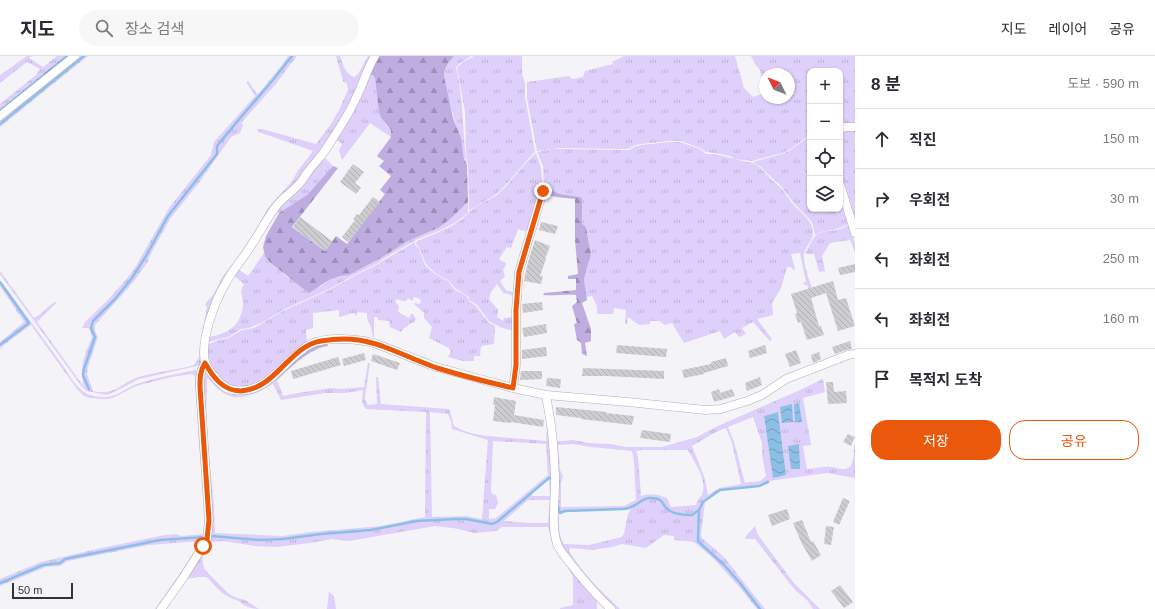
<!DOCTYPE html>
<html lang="ko">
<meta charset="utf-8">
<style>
:root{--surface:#fff;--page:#f7f7f7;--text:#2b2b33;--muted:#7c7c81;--line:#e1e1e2;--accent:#ea580c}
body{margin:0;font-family:Helvetica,"Noto Sans KR",sans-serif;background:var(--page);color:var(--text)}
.controls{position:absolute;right:12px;top:12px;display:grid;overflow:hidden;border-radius:8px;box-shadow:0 1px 3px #0004}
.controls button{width:36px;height:36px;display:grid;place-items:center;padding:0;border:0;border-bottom:1px solid var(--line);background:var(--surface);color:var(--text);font:20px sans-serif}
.compass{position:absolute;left:759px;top:12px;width:36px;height:36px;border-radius:50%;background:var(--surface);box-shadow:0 1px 3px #0004;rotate:313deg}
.scale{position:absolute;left:12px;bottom:10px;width:61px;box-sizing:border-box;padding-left:4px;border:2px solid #343435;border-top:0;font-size:11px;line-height:14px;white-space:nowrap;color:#343435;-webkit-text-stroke:3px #f4f3f7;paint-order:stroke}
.stop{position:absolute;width:12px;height:12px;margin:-9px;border:3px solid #ea580c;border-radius:50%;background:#fff}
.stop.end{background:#ea580c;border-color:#fff;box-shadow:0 1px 4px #0008}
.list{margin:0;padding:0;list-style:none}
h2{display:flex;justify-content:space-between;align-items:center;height:52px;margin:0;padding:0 16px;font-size:17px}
h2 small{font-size:13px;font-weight:400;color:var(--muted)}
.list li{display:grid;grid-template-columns:26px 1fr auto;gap:12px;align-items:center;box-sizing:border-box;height:60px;padding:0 16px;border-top:1px solid var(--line)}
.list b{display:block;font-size:15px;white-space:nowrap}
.list em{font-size:13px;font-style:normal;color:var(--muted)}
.actions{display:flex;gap:8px;padding:12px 16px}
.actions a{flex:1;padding:9px 0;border:1px solid var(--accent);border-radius:16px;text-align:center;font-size:14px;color:var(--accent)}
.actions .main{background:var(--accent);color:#fff}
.icon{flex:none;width:22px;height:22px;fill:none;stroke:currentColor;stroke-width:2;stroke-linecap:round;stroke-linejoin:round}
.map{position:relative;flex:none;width:855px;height:553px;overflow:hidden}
header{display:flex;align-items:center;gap:24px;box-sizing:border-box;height:56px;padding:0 20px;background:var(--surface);border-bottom:1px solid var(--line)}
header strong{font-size:19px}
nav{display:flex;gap:22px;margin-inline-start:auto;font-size:14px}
.search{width:280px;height:36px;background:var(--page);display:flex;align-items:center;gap:10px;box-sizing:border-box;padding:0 14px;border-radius:22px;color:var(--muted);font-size:15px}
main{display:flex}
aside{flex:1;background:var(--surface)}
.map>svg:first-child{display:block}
.grass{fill:url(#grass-tufts);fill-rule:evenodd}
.forest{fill:url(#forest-firs)}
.water{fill:url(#water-waves)}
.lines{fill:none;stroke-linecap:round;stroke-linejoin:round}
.stream{stroke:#8bbfe5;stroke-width:2.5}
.building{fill:url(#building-back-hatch)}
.street-casing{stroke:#b2b1b4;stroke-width:9}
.street{stroke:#fff;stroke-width:8}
.route{stroke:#ea580c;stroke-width:5}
</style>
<header>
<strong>지도</strong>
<div class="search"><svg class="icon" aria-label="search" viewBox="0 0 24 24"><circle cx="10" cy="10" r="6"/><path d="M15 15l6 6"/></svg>장소 검색</div>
<nav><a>지도</a><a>레이어</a><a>공유</a></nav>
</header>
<main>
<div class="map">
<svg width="855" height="553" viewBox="0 0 855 553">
<defs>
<pattern id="grass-tufts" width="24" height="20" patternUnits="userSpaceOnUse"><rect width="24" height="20" fill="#decffb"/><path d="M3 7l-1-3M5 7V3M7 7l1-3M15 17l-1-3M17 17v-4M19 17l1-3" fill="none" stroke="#bfb2d8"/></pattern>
<pattern id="forest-firs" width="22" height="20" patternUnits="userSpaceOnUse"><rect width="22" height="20" fill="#bfade2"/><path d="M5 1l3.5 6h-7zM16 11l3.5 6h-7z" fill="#9c8eb8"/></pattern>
<pattern id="water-waves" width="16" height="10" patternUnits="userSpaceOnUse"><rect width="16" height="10" fill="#8bbfe5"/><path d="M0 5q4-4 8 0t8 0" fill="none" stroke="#729cba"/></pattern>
<pattern id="building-back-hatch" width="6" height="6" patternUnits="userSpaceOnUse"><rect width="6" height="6" fill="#cdccd0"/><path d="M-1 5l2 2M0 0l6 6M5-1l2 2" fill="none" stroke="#b1b0b3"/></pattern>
</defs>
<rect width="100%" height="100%" fill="#f4f3f7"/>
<g class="grass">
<path d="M27,0H32L29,2L43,11L57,0H65L0,53V48L36,19L40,13L27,6L0,27V19Z"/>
<path d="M80,0H83L0,67V65Z"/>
<path d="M85,0H88L0,71V69Z"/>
<path d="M288,0H292L217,89L216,98L167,160L145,200L132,221L114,243L92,265L90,271L94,282L83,313V319L88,333H89L84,319L85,313L95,282L91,271L93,265L115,243L133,222L147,200L168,160L217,98L218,90L241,61L274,25L293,0H297L275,29L241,67L243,69L240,77L231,81L198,128L170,163L148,203L149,204L135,224L123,238L95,269V275L98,281L88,311L87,318L93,335C116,341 122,325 142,320C158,316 175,314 191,310L196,307L199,301L200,289L207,251L205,248L213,239L223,220L238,201L255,175L268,152L293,124L297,116L313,95L259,76L257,73H262L316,88L331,68L339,54L348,34L347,28L343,25L336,0H340C343,8 345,18 354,21L358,18L368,0H372L357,35L340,67L223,225L202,306L201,309L139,323L118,334L107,339L87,335L82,331L0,218V215L34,262C43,258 47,250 55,246L56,247L37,266L84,331C78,313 85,298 92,281L89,272H82L85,266L108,244L128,221L136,210L169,152L211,99L214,86L255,40L247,27L248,25L257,38L259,37L281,10Z"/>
<path d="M454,0H471L459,8L456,11C464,44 462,77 467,109C462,99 463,91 460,82C454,61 447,41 444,20C444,11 449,6 454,0Z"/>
<path d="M474,0H522V18L525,28V40L535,96C521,109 511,126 496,138C488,145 477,148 469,155L468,109L466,97L465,56L457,11L465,5Z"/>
<path d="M623,0H735L744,32L753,41L765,37V42H789V18H765V23L762,22L760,14L755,8L751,0H855V69L840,70V15H810V79L789,94L782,97L752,105L735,103L730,100L715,97L706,96L700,92L681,85H670L640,88L633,90L628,93H622L560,92L537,95L527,42V26L569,20L572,23L583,21L585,15L613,8L612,6L623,1Z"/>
<path d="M368,19H373L375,22L379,57L386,69L391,74V81L370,67L342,104L339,94L342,88L336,83Z"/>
<path d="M855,73V169L840,120V76Z"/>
<path d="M810,80V153H840V135L849,166C842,176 824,172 815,179L813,170L811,165L793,146L781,130L771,121L760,110L753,106L782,98L789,95Z"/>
<path d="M670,86H680L700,93L706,98H715L747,106C758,106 764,116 771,123C774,126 777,128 780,131C785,136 788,143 793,148C798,154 810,163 812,171C816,185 805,188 804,199C803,208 811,229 814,237L811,239L807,229H804L803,227L806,226L800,197L791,198L795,213L793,214L791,211H787L781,232L772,247L773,259L757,263L772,283L770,285L753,266L742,272L746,278L739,281L735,276L724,283L720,275L684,287L672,267L665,269L659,265H650V268L639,269L628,261L627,268H625L626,254L614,252L613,258H597V250L592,240L586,241L584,224L586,215L591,199L586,171L582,168V146L580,141L560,138L551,134L544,133L543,110L537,96L553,93H560L622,94H629L634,91L641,89Z"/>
<path d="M536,97L541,112L543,132L529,176L518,173L511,192L507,191L500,201V204L506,207L505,211L503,213L505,220L500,225L506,234L516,237V241L505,237L504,238L497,228L491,236L489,243L498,254L497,261L503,265L504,262L514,261L515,275L502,272L489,265L477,249L469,244V241L456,233L448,224L435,217L426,208L419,192L416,188L417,185C431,179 446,174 458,166C464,162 469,156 474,152C482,146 491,144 498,138C512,126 522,109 536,97Z"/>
<path d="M325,102L333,110L307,139L279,157L275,154L312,114Z"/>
<path d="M468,146V157L456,166L441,174L416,184L383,203L378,207L356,218L329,233L283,254L263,266L249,272L241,273L228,281L208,286L209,281C229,278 243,268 243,246C242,237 239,237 244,228L233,219L238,213L248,220L264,197L265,201L273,209L287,221L320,231L329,224L340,220L349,219L381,202L408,185L438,172L449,164Z"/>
<path d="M849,167L855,188V196L850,184L830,187L822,200L825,215L819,216L814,198H806V196C809,191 812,183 816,179C824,172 842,178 849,167Z"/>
<path d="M415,186V189L419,193L425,209L435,218L448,225L455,234L465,239L468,242L469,245L476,250L488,266L495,270L494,288L481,290L480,300H474V305H463L448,301L451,296L449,292L429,282L432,271L424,262V257L422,255L415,249L414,247L420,248L421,244L418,242L414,241L412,245L408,242L406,245H403L397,243L395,246L399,250L398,256L409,262L411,258H413L416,263L414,266L408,269L407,271L404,272L401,276L390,271L389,265L378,264L377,261H374V281L373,282L371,271L367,262V257L358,256L356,260L354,257C348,258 345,260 339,261V254L313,257V272L306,274L307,287L263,326L238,332L224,327L212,312L208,299V288L213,287L216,285L228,282L242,274L254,272L283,255L329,234L356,219L378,208L384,204Z"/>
<path d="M0,224C21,252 41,280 61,307C68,317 74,329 84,336C90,340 100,342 107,341C119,340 128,330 140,327C158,321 178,318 196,314L200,316L199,325V349L208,467L206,482L192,505L158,553H155L186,509L201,485L149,489L68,505L60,510L46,511L0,530V527L43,509L60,507L66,503L160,484L204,482V480L160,483L72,501L65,502L59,506L43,508L0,526V523L41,506L101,492L165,479L176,478L181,480L205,478L206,468L199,389L195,320L191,318L172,321L143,328L134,331L113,342L107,343L90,342L84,340L77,333L31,269L4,289L0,294L1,290L29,267Z"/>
<path d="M0,227L28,267L0,289V286L24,266L0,230Z"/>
<path d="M368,307H370L365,341V344L368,349L377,348L376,321H378L381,348L448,353L450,355L454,370C464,376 477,379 488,380L546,385L547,372L549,371L551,422H549L497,465L492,468L466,462H455L417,465L371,474L321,477L283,482L259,483L213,479V480L269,484H283L321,478L371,475L417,466L455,463H466L492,469L497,467L532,437V440H550L549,423H553V482L597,542V553H560V552L573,549V521L570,515L553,488L548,471H502L496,475L475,477L453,472L435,470L349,485L332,483L310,487L276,491L255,490L223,485L211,486L202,499L203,508L205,514L229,538L237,542L245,544L259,553C252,553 244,550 239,545C226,542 217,533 209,523L206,521H199L186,523L207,486L203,333L204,314L237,336L276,321L283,340L298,337L331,332L341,333L364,331ZM207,322C211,325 214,330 218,333C237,349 255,338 273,328L281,344L325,337H345L363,334C363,341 360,347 366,353L426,356L425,461L381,470L311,476L282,480L215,477L214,450L206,367ZM430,356L448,358L451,365L452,373L488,384L482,463L466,460L432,461ZM493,385L546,388L548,419L496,462L489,463V453H495L498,447L496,439L492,438L491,435ZM528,444H550L548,467H530L504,465Z"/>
<path d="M823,323L825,336L803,342L811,389L803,390L807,413C814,413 823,410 830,411C837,411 846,417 851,409C855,402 853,393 855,387V422L827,417L768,425L759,429L720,434L703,445L699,454L692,458C685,458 676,458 670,454C660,447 666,441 650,442C643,442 638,447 632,450C630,451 626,452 623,453L565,454L560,456L558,451L559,421L554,386L573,384L588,387L610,388L626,391H662L697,381L718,370L800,334ZM778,356L786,419L773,421L764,360ZM753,361L762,387V399L766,420L760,425L745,427L734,386L728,371ZM726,372L732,387L741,428L719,432L708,439L705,423L692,390L716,376ZM572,388L591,391L632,395L634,405L636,444L624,450L561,451V427L563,420L560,414L558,389ZM642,394H688C694,406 706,421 703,435C702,441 697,443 696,449L671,451L667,442C657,438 650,437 641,440L638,401L636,395Z"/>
<path d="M650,443C653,443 657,443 660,444C663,446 663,449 666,452C673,460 690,463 699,456L697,485C720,506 742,528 760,553H757L740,532L714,503L694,486L674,484V480L664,479L646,492L622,488L612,491L592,494L572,492L569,493V495C583,518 601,535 620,553H616L600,540L560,488L557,479V451C561,464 556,476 564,488L589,489L622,481L624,477L628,458L631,452L644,444Z"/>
<path d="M704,446H705L701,479L702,482L724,501L765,553H761C743,528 722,505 699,484L700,454Z"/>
<path d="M755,470L758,479L793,526L820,553H813L807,544L795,534L755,483H745L746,480Z"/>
<path d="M329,536L334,540L336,553H327Z"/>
</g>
<g class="forest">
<path d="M377,0H454C449,6 444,11 444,20L453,62L461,82L464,103L467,109L468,146L449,164L438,172L408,185L381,202L349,219L340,220L329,224L309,237L273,209L265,201L263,191L266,180L279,157L307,139L333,110L338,112L292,171L325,195L336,180L347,188L385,138L380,134L391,120L379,110L384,105L377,100L391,81V74L382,63L379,57L375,22L373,19H368Z"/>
<path d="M544,133L551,134L560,138L580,141L582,143V168L586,171L591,199L586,215L584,224L587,244L582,247L591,273V285L585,287L587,300L582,298L581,287L577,284L574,268L577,267L572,250L577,246L576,239C565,238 555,240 543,239L544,237L576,234V223H568V220L578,218L575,184V143L556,141L544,138Z"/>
<path d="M327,287L328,290C310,292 290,312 277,324L276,321L311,290Z"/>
</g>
<g class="water">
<path d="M65,0H69L0,56V53Z"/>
<path d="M799,347L802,366H795L794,348Z"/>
<path d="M792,348L793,366L782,367L780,351Z"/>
<path d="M778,356L786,419L773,422L764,360Z"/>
<path d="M799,388L800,413H791L788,390Z"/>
</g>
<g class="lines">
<g class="stream">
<path d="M0,68L84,0"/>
<path d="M0,226L29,267L0,289"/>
<path d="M89,333L83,319L84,313L95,281L91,272L93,265L115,243L132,222L146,200L168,160L217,98V90L241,61L273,24L292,0"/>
<path d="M558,450L560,457L565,455L623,453C627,453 630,452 633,450C639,448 643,442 650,442C666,442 660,449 670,455C677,459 685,459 692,459L699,454L703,446L720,434L759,430L768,426"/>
<path d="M699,454L698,485L724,509L740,527L760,553"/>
<path d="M212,480L259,484L283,483L321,478L371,474L417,465L455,463H466L492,468L497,466L549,422H554"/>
<path d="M0,527L43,509L60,507L65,503L160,484L204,481"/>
</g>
</g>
<g class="building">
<path d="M353,108L364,116L355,127L361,132L356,138L340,126Z"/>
<path d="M373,141L380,146L348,186L342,181L355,164L353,163L357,158L359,159Z"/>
<path d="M300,161L332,185L325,195L293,171Z"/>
<path d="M541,166L558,170L555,178L539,174Z"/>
<path d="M535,184L550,190L545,203H546L540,220H543L541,228L524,225L528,206Z"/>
<path d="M855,208V216L840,219L838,212Z"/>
<path d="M833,225L838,244L846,242L855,270L838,275L826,237L811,242L819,270H821L824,279L807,284L801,266L798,267L795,258L797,257L791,238Z"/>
<path d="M542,246L543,254L523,257L522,248Z"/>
<path d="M546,268L547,277L524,281L522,272Z"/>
<path d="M850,285L852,293L846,294L835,298L832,291Z"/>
<path d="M617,289L667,293L666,301L616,297Z"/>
<path d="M765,289L767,297L750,302L748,295Z"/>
<path d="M546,291L547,300L522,303V294Z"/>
<path d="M796,294L801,307L790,311L785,298Z"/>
<path d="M819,296L821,303L813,307L811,299Z"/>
<path d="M364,297L366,304L344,310L342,303Z"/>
<path d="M373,298L400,307L397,314L371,305Z"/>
<path d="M338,301L341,309L293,323L291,315Z"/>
<path d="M726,302L728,310L704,317V318L684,322L682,314L711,308V306Z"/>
<path d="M583,312L664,315V323L607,320H582Z"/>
<path d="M521,315H542V323L520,324Z"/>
<path d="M760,321L762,329L747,335L745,327Z"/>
<path d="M547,322L561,323L560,332L546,330Z"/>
<path d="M826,326H833L834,336L846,335L847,347L828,348Z"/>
<path d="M719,333L720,337L732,333L735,340L714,346L711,336Z"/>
<path d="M494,341L516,345L514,359L544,364L543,371L511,366L510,367L493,365L495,349H493Z"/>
<path d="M556,351L607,356L606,357L634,360L632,369L581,363V362L556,359Z"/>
<path d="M642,374L671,378L670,386L640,382Z"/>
<path d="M848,378L855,381L851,390L843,386Z"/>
<path d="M843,442L850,445L839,469L833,466Z"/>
<path d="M787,453L790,463L772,470L768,459Z"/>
<path d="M802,464L811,486L813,485L821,499L812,505L802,488L793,467Z"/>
<path d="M826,470L834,471L831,489L824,488Z"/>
<path d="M840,529L853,546L844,552L831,535Z"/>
</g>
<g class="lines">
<g class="street-casing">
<g id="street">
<path d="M375,0C366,14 363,30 355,44C347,62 335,79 324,96C319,103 312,110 307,117C304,121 302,126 298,129C292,136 284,141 278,148C268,160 261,175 252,188C245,200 235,211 228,223C216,242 200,283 205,306C206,310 210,315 213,319C219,326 224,333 234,334C268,340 285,301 311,288C327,280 358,283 374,287L436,311L513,332L546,339L628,346L705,354L721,353L747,345L762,339L786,323L848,299L855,298"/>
<path d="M0,60L75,0"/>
<path d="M840,73L845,71H855"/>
<path d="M840,128L855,177"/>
<path d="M513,332L516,309V254L519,216L543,135"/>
<path d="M546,339C548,352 551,365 552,378C554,392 554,406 555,420C556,440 550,472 558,490C562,498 569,505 574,512C586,527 597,540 611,553"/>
<path d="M161,553L183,522L203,490L207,483L209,464L200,331C200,322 200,315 205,307"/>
</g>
</g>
<use href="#street" class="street"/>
</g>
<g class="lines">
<path class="route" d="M203,490L207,483L209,464L200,331C200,322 200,315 205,307C213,321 223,335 241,335C276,333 289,290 321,285C338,282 356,282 372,287C377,288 382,290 387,292C403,298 420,306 437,312C462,320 488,326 513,332L516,309V254L519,216L543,135"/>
</g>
</svg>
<div class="controls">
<button>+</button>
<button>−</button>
<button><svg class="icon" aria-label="locate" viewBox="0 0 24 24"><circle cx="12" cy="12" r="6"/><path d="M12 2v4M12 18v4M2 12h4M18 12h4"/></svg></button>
<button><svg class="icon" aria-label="layers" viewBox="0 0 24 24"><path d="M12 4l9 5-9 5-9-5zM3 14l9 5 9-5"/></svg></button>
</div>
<svg class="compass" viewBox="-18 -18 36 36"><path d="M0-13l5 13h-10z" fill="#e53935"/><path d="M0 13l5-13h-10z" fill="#7c7c81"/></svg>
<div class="scale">50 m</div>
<div class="stop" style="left:203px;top:490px"></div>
<div class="stop end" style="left:543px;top:135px"></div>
</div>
<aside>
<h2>8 분<small>도보 · 590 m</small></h2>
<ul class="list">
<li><svg class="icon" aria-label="ahead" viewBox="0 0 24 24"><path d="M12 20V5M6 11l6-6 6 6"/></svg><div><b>직진</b></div><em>150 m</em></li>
<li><svg class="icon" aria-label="right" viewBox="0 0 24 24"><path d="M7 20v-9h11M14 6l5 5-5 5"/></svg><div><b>우회전</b></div><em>30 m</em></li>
<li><svg class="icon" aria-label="left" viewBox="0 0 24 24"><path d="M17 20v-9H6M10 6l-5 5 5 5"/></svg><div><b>좌회전</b></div><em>250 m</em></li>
<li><svg class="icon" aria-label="left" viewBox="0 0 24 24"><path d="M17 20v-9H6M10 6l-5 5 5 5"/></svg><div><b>좌회전</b></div><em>160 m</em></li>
<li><svg class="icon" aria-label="arrive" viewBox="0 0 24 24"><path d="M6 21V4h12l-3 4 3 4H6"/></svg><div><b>목적지 도착</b></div></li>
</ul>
<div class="actions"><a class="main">저장</a><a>공유</a></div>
</aside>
</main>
